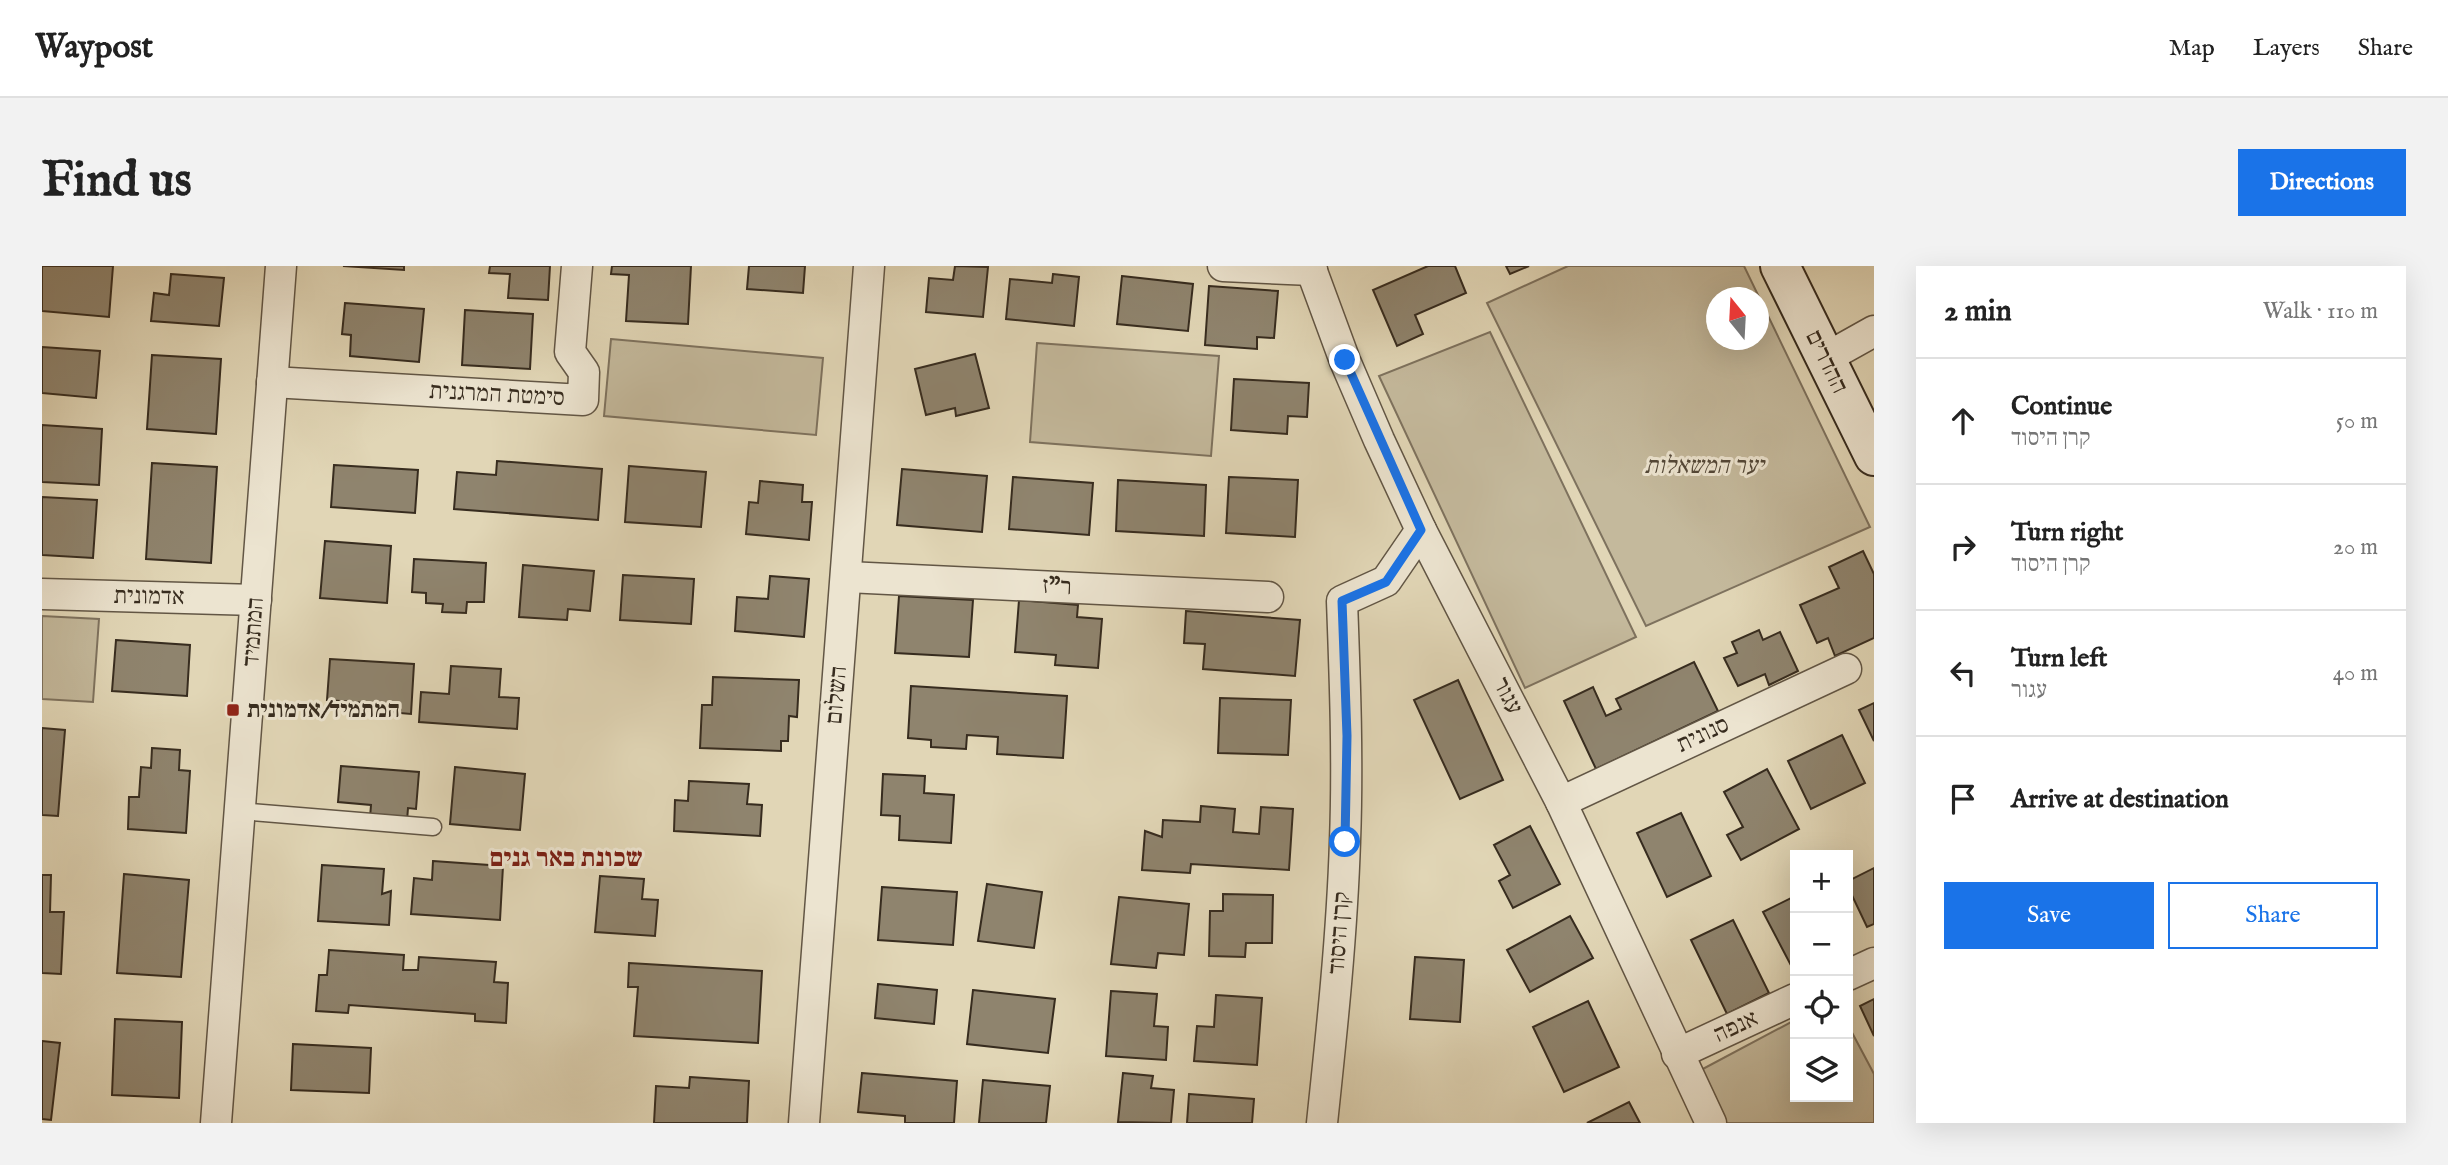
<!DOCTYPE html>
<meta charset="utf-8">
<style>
:root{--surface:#fff;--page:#f2f2f2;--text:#222;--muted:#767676;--line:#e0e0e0;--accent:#1a73e8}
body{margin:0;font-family:"IM FELL English","Frank Ruhl Libre",serif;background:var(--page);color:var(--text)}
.controls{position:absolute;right:21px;bottom:21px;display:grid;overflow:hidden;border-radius:0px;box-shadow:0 7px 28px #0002}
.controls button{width:63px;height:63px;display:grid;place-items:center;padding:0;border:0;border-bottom:2px solid var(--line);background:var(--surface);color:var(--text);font:35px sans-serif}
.compass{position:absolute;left:1664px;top:21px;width:63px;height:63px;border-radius:50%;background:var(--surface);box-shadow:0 7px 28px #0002;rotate:342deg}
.stop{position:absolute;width:21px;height:21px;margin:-16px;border:5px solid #1a73e8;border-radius:50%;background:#fff}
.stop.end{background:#1a73e8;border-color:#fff;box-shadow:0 2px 7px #0008}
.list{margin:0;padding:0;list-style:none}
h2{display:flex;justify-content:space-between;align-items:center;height:91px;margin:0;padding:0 28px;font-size:30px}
h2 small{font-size:23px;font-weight:400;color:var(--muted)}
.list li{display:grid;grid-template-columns:46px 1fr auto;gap:21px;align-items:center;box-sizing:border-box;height:126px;padding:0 28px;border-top:2px solid var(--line)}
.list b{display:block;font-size:26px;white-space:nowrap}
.list p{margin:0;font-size:23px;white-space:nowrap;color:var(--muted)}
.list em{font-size:23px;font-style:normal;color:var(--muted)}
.actions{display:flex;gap:14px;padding:21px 28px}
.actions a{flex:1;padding:16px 0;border:2px solid var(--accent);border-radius:0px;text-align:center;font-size:24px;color:var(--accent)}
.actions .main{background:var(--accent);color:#fff}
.icon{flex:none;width:38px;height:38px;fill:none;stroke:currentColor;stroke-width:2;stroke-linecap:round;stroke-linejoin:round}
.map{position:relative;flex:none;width:1832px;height:857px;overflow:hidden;border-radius:0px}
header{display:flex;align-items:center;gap:42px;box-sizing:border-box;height:98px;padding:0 35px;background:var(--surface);border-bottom:2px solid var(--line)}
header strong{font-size:33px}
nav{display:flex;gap:38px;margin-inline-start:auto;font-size:24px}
.intro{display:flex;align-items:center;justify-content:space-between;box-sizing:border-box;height:168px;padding:0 42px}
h1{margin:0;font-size:49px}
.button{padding:18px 32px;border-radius:0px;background:var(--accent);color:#fff;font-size:24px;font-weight:700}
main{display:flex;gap:42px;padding:0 42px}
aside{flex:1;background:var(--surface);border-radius:0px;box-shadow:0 7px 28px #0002}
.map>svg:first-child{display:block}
.green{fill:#c4b99c;stroke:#7e725e;stroke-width:2;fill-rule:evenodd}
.building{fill:#8f846e;stroke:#372c1f;stroke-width:2}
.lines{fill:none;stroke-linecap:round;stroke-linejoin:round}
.lane-casing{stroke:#625645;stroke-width:19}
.street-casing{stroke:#625645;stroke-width:33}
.secondary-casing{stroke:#372c1f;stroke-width:42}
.lane{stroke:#ece4d0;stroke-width:16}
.street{stroke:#ece4d0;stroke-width:30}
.secondary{stroke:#ece4d0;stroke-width:38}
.route{stroke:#1a73e8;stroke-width:9}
.poi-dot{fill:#8f2418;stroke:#ece4d0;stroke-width:2.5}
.labels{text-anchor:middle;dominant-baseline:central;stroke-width:6;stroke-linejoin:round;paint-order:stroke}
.street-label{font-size:24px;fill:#372c1f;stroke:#ece4d0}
.park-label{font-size:24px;font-style:italic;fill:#534838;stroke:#ece4d0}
.poi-label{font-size:24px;font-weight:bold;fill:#372c1f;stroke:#ece4d0;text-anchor:start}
.neighbourhood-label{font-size:26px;font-weight:bold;fill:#7a1f14;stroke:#ece4d0}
</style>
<header>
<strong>Waypost</strong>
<nav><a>Map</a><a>Layers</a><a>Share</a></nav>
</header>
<div class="intro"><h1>Find us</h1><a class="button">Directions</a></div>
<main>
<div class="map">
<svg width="1832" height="857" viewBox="0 0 1832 857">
<rect width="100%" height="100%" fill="#e1d6b6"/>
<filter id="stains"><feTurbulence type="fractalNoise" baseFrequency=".00286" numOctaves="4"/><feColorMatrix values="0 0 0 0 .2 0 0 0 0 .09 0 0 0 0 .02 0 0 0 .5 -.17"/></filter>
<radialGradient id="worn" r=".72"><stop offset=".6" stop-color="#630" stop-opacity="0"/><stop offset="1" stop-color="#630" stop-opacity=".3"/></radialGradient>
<g class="green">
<path d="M1526,0H1702L1828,261L1604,360L1445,37ZM1674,32H1716V74H1674Z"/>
<path d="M1448,66L1594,371L1483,422L1337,110Z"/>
<path d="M569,73L781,92L774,169L562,150Z"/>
<path d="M995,77L1177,90L1169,190L988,176Z"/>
<path d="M0,350L57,353L51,436L0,433Z"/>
<path d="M1753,754V831H1806V759L1832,808V857H1684L1657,805Z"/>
</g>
<g class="building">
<path d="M0,0H71L67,51L0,45Z"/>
<path d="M301,0H362V4Z"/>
<path d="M448,0H508L506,34L466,32L468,8L447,7Z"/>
<path d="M570,0H649L646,58L584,55L587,9L569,8Z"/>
<path d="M707,0H763L761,27L705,23Z"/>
<path d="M913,0L946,1L941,51L884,46L887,12L911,14Z"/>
<path d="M1386,0H1413L1424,27L1373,49L1381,68L1355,80L1331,24Z"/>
<path d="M1464,0H1487L1468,8Z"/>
<path d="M129,8L182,12L177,60L109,55L112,27L127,29Z"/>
<path d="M1011,8L1037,11L1032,60L964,53L968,13L1010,17Z"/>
<path d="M1080,10L1151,18L1146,65L1075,58Z"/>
<path d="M1167,20L1236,25L1232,72L1215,71V83L1163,79Z"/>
<path d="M303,37L382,43L377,96L308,90L309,69L300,68Z"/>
<path d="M423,44L491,48L488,103L420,99Z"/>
<path d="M0,81L58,85L54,132L0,127Z"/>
<path d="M933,88L947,142L914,150L913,142L884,149L873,103Z"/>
<path d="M110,89L179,93L174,168L105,163Z"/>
<path d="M1192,113L1267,117L1265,151L1246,150L1245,168L1189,164Z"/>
<path d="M0,159L60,163L57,219L0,216Z"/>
<path d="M455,195L560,203L556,254L412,243L415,206L454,209Z"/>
<path d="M110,197L175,201L169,297L104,293Z"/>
<path d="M292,199L376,204L373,247L289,241Z"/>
<path d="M587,200L664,206L659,261L583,256Z"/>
<path d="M860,203L945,210L940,266L855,259Z"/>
<path d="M971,211L1051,217L1047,269L967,263Z"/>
<path d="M1187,211L1256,214L1253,271L1184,267Z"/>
<path d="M1076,214L1164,219L1162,270L1074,265Z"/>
<path d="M718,215L761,219L760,236H770L767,274L704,268L707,236L716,237Z"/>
<path d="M0,231L55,234L51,292L0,289Z"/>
<path d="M283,275L349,280L345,337L278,332Z"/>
<path d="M1821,285L1832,308V372L1793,390L1786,372L1775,377L1758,339L1797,322L1787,301Z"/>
<path d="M372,293L444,297L442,336H425L424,347L400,346L401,338L384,337V327L370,326Z"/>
<path d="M481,299L552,305L548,345L526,343L525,354L477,351Z"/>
<path d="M581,309L652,313L649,358L578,354Z"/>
<path d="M728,310L767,313L762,371L693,365L695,331L726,333Z"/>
<path d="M857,330L931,334L927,391L853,387Z"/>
<path d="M977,334L1036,339L1035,351L1060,353L1056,402L1013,399L1014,389L973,386Z"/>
<path d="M1144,345L1258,354L1253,410L1161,403L1163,378L1142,377Z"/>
<path d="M1717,364L1721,374L1738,366L1756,405L1727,419L1723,408L1696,420L1682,392L1695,387L1690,376Z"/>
<path d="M74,374L148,379L145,430L70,425Z"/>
<path d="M288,393L372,398L369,448L323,444L324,437L285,434Z"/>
<path d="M1652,396L1676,445L1554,503L1522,435L1551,421L1564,450L1579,443L1574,433Z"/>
<path d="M409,400L459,403L457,431L477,432L475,463L377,456L379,426L407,428Z"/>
<path d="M671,411L757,414L755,451L747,450L746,475H739V485L658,482L660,439H670Z"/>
<path d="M1416,414L1461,514L1418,533L1372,434Z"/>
<path d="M869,420L1025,430L1021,492L955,488L956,471L925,469L924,483L889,481V474L866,472Z"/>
<path d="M1178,432L1249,434L1246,489L1176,487Z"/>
<path d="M1832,437V475L1817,444Z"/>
<path d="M0,462L23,464L16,550L0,549Z"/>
<path d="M1800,469L1823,517L1769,543L1746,495Z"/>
<path d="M110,482L138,484L137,504L148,505L144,567L86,563L87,531H97L99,501L109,502Z"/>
<path d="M299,500L377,506L374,543L366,542L365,555L328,552L329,539L296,536Z"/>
<path d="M413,501L483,508L478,564L408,558Z"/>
<path d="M1725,503L1757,563L1699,594L1685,569L1701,561L1682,526Z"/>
<path d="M841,508L883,510L882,527L912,529L909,577L857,574L858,550L839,549Z"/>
<path d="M647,515L707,518L705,538L720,539L718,570L632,565L633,534L646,535Z"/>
<path d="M1159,540L1193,543L1191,566L1217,568L1219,541L1251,543L1247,604L1149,598L1148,607L1100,604L1103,565L1120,571L1121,554L1158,556Z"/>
<path d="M1639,547L1669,610L1625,631L1595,567Z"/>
<path d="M1488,560L1518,618L1471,642L1457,615L1468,609L1452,579Z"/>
<path d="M391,595L461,600L458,654L369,648L372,612L390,614Z"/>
<path d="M280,599L342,603L340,628L349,625L347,659L276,655Z"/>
<path d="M1832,602V658L1825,661L1806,621V615Z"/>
<path d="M82,608L147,614L139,711L75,707Z"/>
<path d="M0,609H9L8,646H22L19,708L0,707Z"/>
<path d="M558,610L602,613L600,633L616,634L613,670L553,666Z"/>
<path d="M945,618L1000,626L992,682L936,675Z"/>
<path d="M840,621L915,626L911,679L836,674Z"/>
<path d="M1181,628L1231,629L1230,677H1204L1203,691L1167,690L1168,645H1181Z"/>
<path d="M1753,630V707L1721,646Z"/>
<path d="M1077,631L1147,638L1142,689L1116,687L1114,702L1069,698Z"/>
<path d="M1528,650L1551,692L1488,726L1465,684Z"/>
<path d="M1691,654L1727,727L1685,748L1649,674Z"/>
<path d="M287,684L362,689L361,704H376L377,691L454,696L452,716L466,717L464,757L433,755V748L307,739L306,747L274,745L277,709H285Z"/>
<path d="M1373,691L1422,694L1418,756L1368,753Z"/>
<path d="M587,697L720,705L716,777L592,770L596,721H586Z"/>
<path d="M836,718L895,724L892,758L833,752Z"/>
<path d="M931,724L1013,733L1006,787L925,778Z"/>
<path d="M1069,725L1115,728L1112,760L1126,761L1124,794L1064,790Z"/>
<path d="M1174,729L1220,732L1215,799L1152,795L1155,760L1172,761Z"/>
<path d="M1832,733V770L1818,740Z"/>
<path d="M1546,735L1577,801L1522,826L1491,761Z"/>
<path d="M73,753L140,756L137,832L70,829Z"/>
<path d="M0,775L18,777L9,854L0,853Z"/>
<path d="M251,778L329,782L327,827L249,824Z"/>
<path d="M820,807L915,815L912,857H863V850L816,846Z"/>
<path d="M1081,807L1111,810L1109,822L1132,824L1129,857L1076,856Z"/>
<path d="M648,811L707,815L705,857H612L614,820L647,822Z"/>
<path d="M941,814L1008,820L1004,857H937Z"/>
<path d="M1147,828L1212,833L1210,857H1145Z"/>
<path d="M1587,836L1598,857H1545Z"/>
</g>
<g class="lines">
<g class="lane-casing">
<path id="lane" d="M198,545L391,561"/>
</g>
<g class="street-casing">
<g id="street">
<path d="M1181,0L1270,4"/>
<path d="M1268,0L1303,95L1337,174L1379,264L1519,536L1669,857"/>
<path d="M1782,93L1832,65"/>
<path d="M230,116L541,134L542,106L528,86L535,0"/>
<path d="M805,311L1226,331"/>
<path d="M0,328L214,334"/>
<path d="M1519,536L1804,403"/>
<path d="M1806,709L1832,697"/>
<path d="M1635,788L1753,733"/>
<path d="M174,857L239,0"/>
<path d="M762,857L827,0"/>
<path d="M1280,857C1290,763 1300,669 1303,575C1306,495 1303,415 1300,335L1344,315L1379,264"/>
</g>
</g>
<g class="secondary-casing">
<path id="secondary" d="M1738,0L1832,190"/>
</g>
<use href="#lane" class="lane"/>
<use href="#street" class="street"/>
<use href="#secondary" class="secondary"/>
</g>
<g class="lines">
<path class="route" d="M1303,94L1379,264L1344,316L1300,335L1305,470L1303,576"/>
</g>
<rect class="poi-dot" x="184" y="437" width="14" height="14" rx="3.5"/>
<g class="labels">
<g class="street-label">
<text transform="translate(1784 96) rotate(64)">ההדרים</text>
<text transform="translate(455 129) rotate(3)">סימטת המרגנית</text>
<text transform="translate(1015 321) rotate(3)">ר"ז</text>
<text transform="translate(107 331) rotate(1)">אדמונית</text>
<text transform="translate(212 366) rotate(-86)">המתמיד</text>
<text transform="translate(795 429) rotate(-85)">השלום</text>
<text transform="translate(1465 430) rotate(63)">עגור</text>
<text transform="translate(1661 469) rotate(-25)">סנונית</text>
<text transform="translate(1298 667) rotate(-86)">קרן היסוד</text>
<text transform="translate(1694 761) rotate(-25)">אנפה</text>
</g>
<g class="park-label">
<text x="1662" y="200">יער המשאלות</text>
</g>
<g class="poi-label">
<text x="205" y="444">המתמיד/אדמונית</text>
</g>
<g class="neighbourhood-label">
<text x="524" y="592">שכונת באר גנים</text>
</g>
</g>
<rect width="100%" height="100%" filter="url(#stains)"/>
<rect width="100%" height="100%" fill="url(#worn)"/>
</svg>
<div class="controls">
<button>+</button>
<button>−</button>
<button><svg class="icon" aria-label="locate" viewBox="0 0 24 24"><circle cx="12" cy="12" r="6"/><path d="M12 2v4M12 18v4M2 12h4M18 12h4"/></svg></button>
<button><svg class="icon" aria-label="layers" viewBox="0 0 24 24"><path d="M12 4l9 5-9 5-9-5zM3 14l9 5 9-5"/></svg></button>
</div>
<svg class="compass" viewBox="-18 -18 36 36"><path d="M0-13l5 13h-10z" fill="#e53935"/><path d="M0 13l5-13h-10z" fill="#767676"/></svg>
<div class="stop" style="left:1303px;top:576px"></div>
<div class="stop end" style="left:1303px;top:94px"></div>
</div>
<aside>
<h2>2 min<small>Walk · 110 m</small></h2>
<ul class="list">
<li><svg class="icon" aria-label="ahead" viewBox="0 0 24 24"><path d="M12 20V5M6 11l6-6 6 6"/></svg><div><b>Continue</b><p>קרן היסוד</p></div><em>50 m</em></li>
<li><svg class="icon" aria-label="right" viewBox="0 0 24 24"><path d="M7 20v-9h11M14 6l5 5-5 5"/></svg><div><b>Turn right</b><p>קרן היסוד</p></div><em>20 m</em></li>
<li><svg class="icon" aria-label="left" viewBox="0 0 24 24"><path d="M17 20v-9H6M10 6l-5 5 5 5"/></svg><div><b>Turn left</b><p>עגור</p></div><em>40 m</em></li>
<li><svg class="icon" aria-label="arrive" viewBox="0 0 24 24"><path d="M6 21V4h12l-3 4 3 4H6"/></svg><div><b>Arrive at destination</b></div></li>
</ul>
<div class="actions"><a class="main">Save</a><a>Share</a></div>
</aside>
</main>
